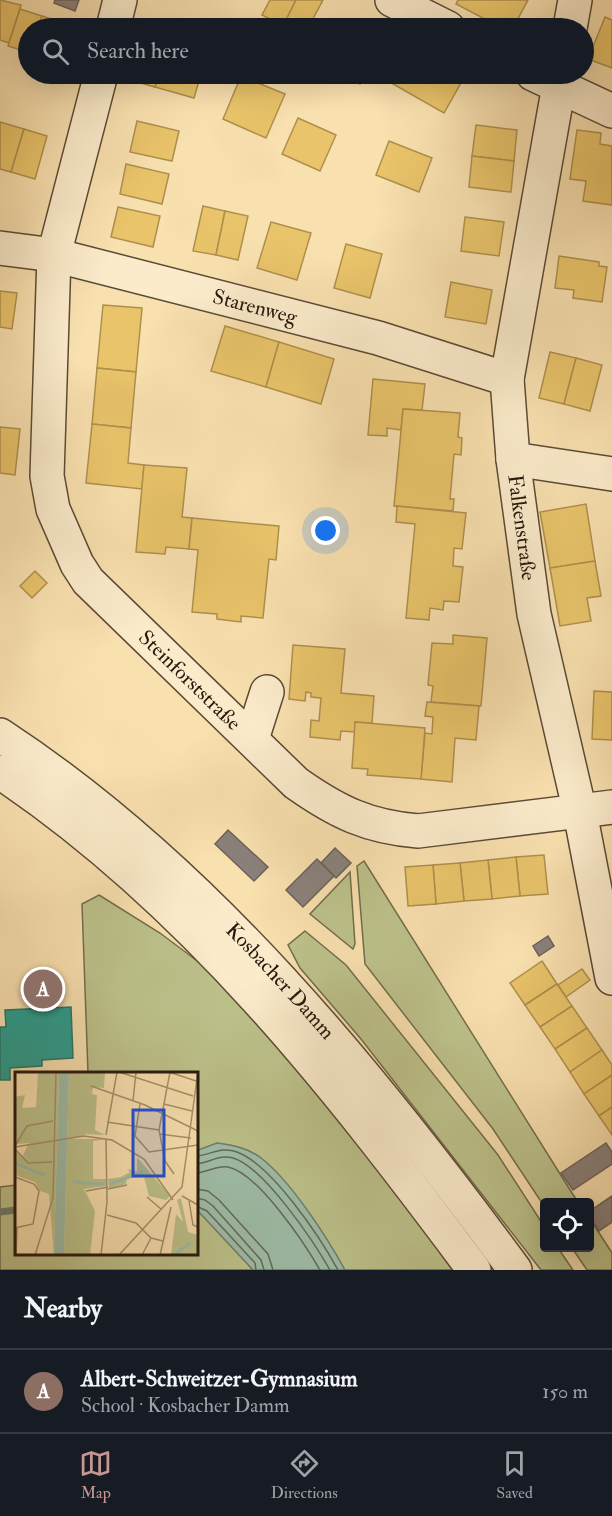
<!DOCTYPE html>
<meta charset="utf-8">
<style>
:root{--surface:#171b24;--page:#242831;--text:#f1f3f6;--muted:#9ea1a6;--line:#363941;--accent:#c59692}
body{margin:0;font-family:"IM FELL Double Pica",serif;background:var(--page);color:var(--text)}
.controls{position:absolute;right:18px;bottom:18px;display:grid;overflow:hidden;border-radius:6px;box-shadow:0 6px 24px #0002}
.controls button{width:54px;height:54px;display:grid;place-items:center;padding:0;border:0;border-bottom:2px solid var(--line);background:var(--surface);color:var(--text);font:30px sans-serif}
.you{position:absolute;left:326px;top:531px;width:21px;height:21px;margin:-15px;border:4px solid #fff;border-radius:50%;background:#1a73e8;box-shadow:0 0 0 9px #1a73e833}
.badge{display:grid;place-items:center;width:39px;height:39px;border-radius:50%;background:var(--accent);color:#fff;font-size:20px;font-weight:700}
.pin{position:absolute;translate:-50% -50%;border:3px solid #fff;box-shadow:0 2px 6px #0006}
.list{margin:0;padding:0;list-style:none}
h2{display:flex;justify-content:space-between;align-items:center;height:78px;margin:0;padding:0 24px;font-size:26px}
h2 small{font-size:20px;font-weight:400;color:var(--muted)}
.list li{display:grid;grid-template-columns:39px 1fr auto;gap:18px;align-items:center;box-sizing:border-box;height:84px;padding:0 24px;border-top:2px solid var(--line)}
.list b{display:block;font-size:22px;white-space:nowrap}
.list p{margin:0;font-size:20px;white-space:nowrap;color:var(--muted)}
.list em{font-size:20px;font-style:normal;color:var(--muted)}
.icon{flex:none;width:33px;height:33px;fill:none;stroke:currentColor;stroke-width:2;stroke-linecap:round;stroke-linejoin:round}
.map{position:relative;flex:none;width:612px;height:1270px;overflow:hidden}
.search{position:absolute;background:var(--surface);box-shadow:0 6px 24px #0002;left:18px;right:18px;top:18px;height:66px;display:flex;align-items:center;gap:15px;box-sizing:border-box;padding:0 21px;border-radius:33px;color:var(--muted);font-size:22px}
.sheet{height:162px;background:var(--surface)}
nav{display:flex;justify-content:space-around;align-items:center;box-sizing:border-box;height:84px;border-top:2px solid var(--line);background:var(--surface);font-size:16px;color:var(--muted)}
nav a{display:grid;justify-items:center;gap:3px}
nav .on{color:var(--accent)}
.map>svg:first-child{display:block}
.green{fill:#bdc28b;stroke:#726d4c;stroke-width:1.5}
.water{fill:#9ebda8;stroke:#6e7b6a;stroke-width:1.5}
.homes{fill:#e9c46a;stroke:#ae904e;stroke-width:1.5}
.schools{fill:#2a9d8f;stroke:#297568;stroke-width:1.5}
.industry{fill:#8a817c;stroke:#6c625a;stroke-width:1.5}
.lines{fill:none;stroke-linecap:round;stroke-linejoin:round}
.shore{stroke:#626a5a;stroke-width:1.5}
.stream{stroke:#6e7b6a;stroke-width:7}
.minor-casing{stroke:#5b4a35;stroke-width:36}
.minor{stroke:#fbebcb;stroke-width:33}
.labels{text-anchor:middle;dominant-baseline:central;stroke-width:6;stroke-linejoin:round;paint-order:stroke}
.street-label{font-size:21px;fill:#26180c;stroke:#fbebcb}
.inset-river{fill:none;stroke:#9ebda8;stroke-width:3}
.inset-road{fill:none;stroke:#a5906e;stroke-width:1.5}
.view{fill:#1d4ed8;fill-opacity:0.15;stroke:#1d4ed8;stroke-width:3}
.inset-edge{fill:none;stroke:#26180c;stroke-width:3}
</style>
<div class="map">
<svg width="612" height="1270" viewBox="0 0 612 1270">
<rect width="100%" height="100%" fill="#f9e0af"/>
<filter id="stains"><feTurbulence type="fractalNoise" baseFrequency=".00333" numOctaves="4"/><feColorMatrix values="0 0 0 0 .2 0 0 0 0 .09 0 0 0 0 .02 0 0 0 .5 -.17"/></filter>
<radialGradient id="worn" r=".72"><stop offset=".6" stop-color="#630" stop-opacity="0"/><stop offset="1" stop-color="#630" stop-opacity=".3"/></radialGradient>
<g class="green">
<path d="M364,861L572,1193L578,1202H544V1206L493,1129L365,964L357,866Z"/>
<path d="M350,872L355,944L353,949L310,914Z"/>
<path d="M99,895L160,933L208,969L339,1114L454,1270H0V1187L16,1185V1254H196V1074L88,1073L82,904Z"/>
<path d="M305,931L346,965L498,1155L544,1226V1248H558L573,1270H541L361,1039L300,968L288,945Z"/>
<path d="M590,1219L612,1253V1270H587L572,1248H590Z"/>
</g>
<path class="water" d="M217,1143C233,1145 248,1148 261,1158C290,1180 327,1237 345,1270H253L197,1210V1155L198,1150Z"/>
<g class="homes">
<path d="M0,0L21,5L9,43L0,40Z"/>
<path d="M270,0H296L283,26L262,15Z"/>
<path d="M296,0H323L308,28H288L283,26Z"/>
<path d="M458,0H528L513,28H502L456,4Z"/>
<path d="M20,9L42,16L38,28H28V52L8,46Z"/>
<path d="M42,16L64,23L62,28H38Z"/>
<path d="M605,17L612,20V68L588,59Z"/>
<path d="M117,74H159L155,87L116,76Z"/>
<path d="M159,74H201L194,98L155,87Z"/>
<path d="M338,74H365L360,84Z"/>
<path d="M399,74H466L444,113L393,84Z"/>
<path d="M241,76L285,94L266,138L223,119Z"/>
<path d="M298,118L336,135L320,171L282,154Z"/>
<path d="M137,121L179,131L172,161L130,152Z"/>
<path d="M0,122L24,129L11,172L0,169Z"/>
<path d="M476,125L517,130L514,161L472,156Z"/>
<path d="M24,129L47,136L35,179L11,172Z"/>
<path d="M577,130L601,133L600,144L612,146V205L583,201L586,181L570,179Z"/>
<path d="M389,141L432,158L419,192L376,175Z"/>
<path d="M472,156L514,161L511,192L469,187Z"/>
<path d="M126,164L169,174L162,204L120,194Z"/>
<path d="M203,206L225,211L216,255L193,251Z"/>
<path d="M118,207L160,216L153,247L111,237Z"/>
<path d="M225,211L248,216L238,260L216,255Z"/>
<path d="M465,217L504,222L499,256L461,251Z"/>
<path d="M271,222L311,233L297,280L257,268Z"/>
<path d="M346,244L382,254L370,298L334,288Z"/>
<path d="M559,256L599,262V266L607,267L602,302L573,298L574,290L555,288Z"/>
<path d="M451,282L492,290L486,324L445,317Z"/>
<path d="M0,291L17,293L12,329L0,327Z"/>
<path d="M103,305L142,308L136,372L97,368Z"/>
<path d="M225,326L279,342L266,387L211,371Z"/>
<path d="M279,342L334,359L321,404L266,387Z"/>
<path d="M550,352L576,358L564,404L539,398Z"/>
<path d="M576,358L602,365L590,411L564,404Z"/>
<path d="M97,368L136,372L131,428L92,424Z"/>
<path d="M373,379L425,384L422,410L403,409L401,430L387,428V436L368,435Z"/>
<path d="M403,409L460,413L458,437L462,438L461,455L454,454L450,499H454L453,511L394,506Z"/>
<path d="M92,424L131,428L128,463L144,465L142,489L86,483Z"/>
<path d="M0,427L20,429L15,475L0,473Z"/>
<path d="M144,465L187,468L182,517L192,518L189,549L166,547L165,554L136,552Z"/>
<path d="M586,504L595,561L550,568L540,512Z"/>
<path d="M397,506L466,513L462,549L454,548L453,566L463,567L459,602L444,601L443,610L430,608L429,620L406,618L415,524L396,522Z"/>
<path d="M192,518L279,526L276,560L269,559L263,618L241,616V622L217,619V614L192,612L198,550L189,549Z"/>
<path d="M595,561L601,596L587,598L591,621L560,626L550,568Z"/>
<path d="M35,571L47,583L32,598L20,586Z"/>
<path d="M453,635L487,638L481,706L431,702L433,686L428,685L432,643L453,644Z"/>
<path d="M293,645L345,649L341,693L374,696L372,723L355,722V732L341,731L340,740L310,737L311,720L319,721L321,698L311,697V693L306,692L305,701L289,699Z"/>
<path d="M594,691L612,692V740L592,739Z"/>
<path d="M427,702L479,706L476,740L455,738L452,782L421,779L425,733L432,734L433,717L425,716Z"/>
<path d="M355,722L425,728L421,779L367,775L368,769L352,768Z"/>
<path d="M544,855L548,894L520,896L516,857Z"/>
<path d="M516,857L520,896L492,899L488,860Z"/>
<path d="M488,860L492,899L464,901L460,863Z"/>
<path d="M460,863L464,901L436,904L433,865Z"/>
<path d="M433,865L436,904L408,906L405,867Z"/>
<path d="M542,961L557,984L525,1005L510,983Z"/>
<path d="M582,969L590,980L566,997L558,985Z"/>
<path d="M557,984L572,1006L540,1027L525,1005Z"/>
<path d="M572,1006L587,1028L555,1049L540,1027Z"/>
<path d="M587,1028L602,1050L570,1072L555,1049Z"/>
<path d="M602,1050L612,1065V1075L584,1094L570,1072Z"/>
<path d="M612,1075V1107L599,1116L584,1094Z"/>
<path d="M612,1107V1135L599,1116Z"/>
</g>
<path class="schools" d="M71,1007L73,1058L42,1060V1066L10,1068V1080H0V1027H6L5,1010Z"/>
<g class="industry">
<path d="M55,0H79L75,11L54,3Z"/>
<path d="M228,830L268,867L254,881L215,844Z"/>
<path d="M335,848L351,863L336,878L321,863Z"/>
<path d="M317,859L334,876L303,907L286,890Z"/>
<path d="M548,936L554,946L539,956L533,946Z"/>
<path d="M606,1143L612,1152V1164L573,1190L561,1173Z"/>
<path d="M612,1196V1222L599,1231L590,1217V1211Z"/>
</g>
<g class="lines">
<g class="shore">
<path d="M196,1156C211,1155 221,1146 237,1152C272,1165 320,1237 338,1270"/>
<path d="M196,1164C210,1163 219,1154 233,1158C264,1167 314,1242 330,1270"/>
<path d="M196,1173C208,1172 217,1165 228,1167C258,1173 305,1244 320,1270"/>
<path d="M196,1189L208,1191L219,1200L268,1254L273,1270"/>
<path d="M196,1198L205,1200L213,1206L261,1260L264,1270"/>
<path d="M196,1206L207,1211L255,1263L256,1270"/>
</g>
<path class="stream" d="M0,1212L16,1210"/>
<g class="minor-casing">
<g id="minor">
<path d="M392,0L448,28"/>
<path d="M113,28L120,0"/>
<path d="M570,28L575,0"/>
<path id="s1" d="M101,74L54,255L47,476L53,509L77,564L88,581L296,783C337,812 368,827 418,831L612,807"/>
<path d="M533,74L612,111"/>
<path id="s2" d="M561,74L507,379L513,459L534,614L580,812L612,978"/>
<path id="s3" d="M0,248L54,255L378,338L507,379"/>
<path d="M513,459L612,474"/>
<path id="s4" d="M0,735C206,870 371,1074 515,1270"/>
<path d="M252,739L267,692"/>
<path d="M0,772C193,901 337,1086 474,1270"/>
</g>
</g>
<use href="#minor" class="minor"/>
</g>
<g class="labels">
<g class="street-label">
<text stroke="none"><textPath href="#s3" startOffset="262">Starenweg</textPath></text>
<text stroke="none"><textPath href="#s2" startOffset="459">Falkenstraße</textPath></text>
<text stroke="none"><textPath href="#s1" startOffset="664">Steinforststraße</textPath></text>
<text stroke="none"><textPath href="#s4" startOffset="374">Kosbacher Damm</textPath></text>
</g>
</g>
<g transform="translate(15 1072)">
<rect width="183" height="183" fill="#f9e0af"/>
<path d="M23,0H44L39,183L34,122L25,119L20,110L0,103V94L21,102L0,93V78L16,89L8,83L14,71L0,72V25L10,23L7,36L21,35ZM54,0H90L89,16L78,15L77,22L82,23L80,58L90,63L72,62L55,67H91L78,69V107H91V114L69,117L80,139L75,183H49ZM122,85L155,124L151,128L134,124L129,105L112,106L111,112L94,117L93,107L106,105L115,100L112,97L122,99ZM166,126L173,160L183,163V183H156L161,142L168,150L162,128Z" fill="#bdc28b"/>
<path d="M44,0H54L49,183H39Z" fill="#9ebda8"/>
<path class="inset-river" d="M0,92L30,103M58,110L89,112M95,112L128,100M159,183L175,171"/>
<path class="inset-road" d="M104,0L178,24M154,0L181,9M155,0L144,58L150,89L159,102M76,14L130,33L183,59M118,29L121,0M125,32L120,64L134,80L183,73M149,32L177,39M92,50L144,58M144,62L176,66M91,63L102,0M0,74L12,54L38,49M0,75L69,64L97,68L129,87L158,128M0,77L13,91L37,90M0,105L19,112L24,119L18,152L0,156M93,117L112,113M71,119L93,115M167,124L183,133M132,125L146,137M174,129L178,153L183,155M151,132L167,115L183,0M92,143L121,151L136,166L148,169M1,183L2,156M20,183L38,126L41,0M86,183L92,130L91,68M104,183L151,132M127,183L136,166M145,183L156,135"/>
<path class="view" d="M118,38H149V104H118Z"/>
<rect width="183" height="183" class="inset-edge"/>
</g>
<rect width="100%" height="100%" filter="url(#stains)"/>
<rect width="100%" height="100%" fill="url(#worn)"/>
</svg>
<div class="controls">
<button><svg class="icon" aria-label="locate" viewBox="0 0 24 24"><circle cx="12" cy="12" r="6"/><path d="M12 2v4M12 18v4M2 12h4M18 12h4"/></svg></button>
</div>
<div class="you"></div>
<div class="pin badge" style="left:43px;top:989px;background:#8d6e63">A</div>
<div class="search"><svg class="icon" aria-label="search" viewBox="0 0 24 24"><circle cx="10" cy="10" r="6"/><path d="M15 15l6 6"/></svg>Search here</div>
</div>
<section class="sheet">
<h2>Nearby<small></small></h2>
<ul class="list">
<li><span class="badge" style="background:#8d6e63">A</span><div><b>Albert-Schweitzer-Gymnasium</b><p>School · Kosbacher Damm</p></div><em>150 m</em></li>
</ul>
</section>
<nav>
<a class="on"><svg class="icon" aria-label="map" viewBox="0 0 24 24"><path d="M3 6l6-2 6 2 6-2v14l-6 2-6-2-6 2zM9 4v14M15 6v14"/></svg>Map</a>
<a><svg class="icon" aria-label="directions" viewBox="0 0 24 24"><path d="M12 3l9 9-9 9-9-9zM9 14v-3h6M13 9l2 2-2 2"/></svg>Directions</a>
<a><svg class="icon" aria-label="saved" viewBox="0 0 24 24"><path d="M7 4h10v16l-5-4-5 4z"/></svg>Saved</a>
</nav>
